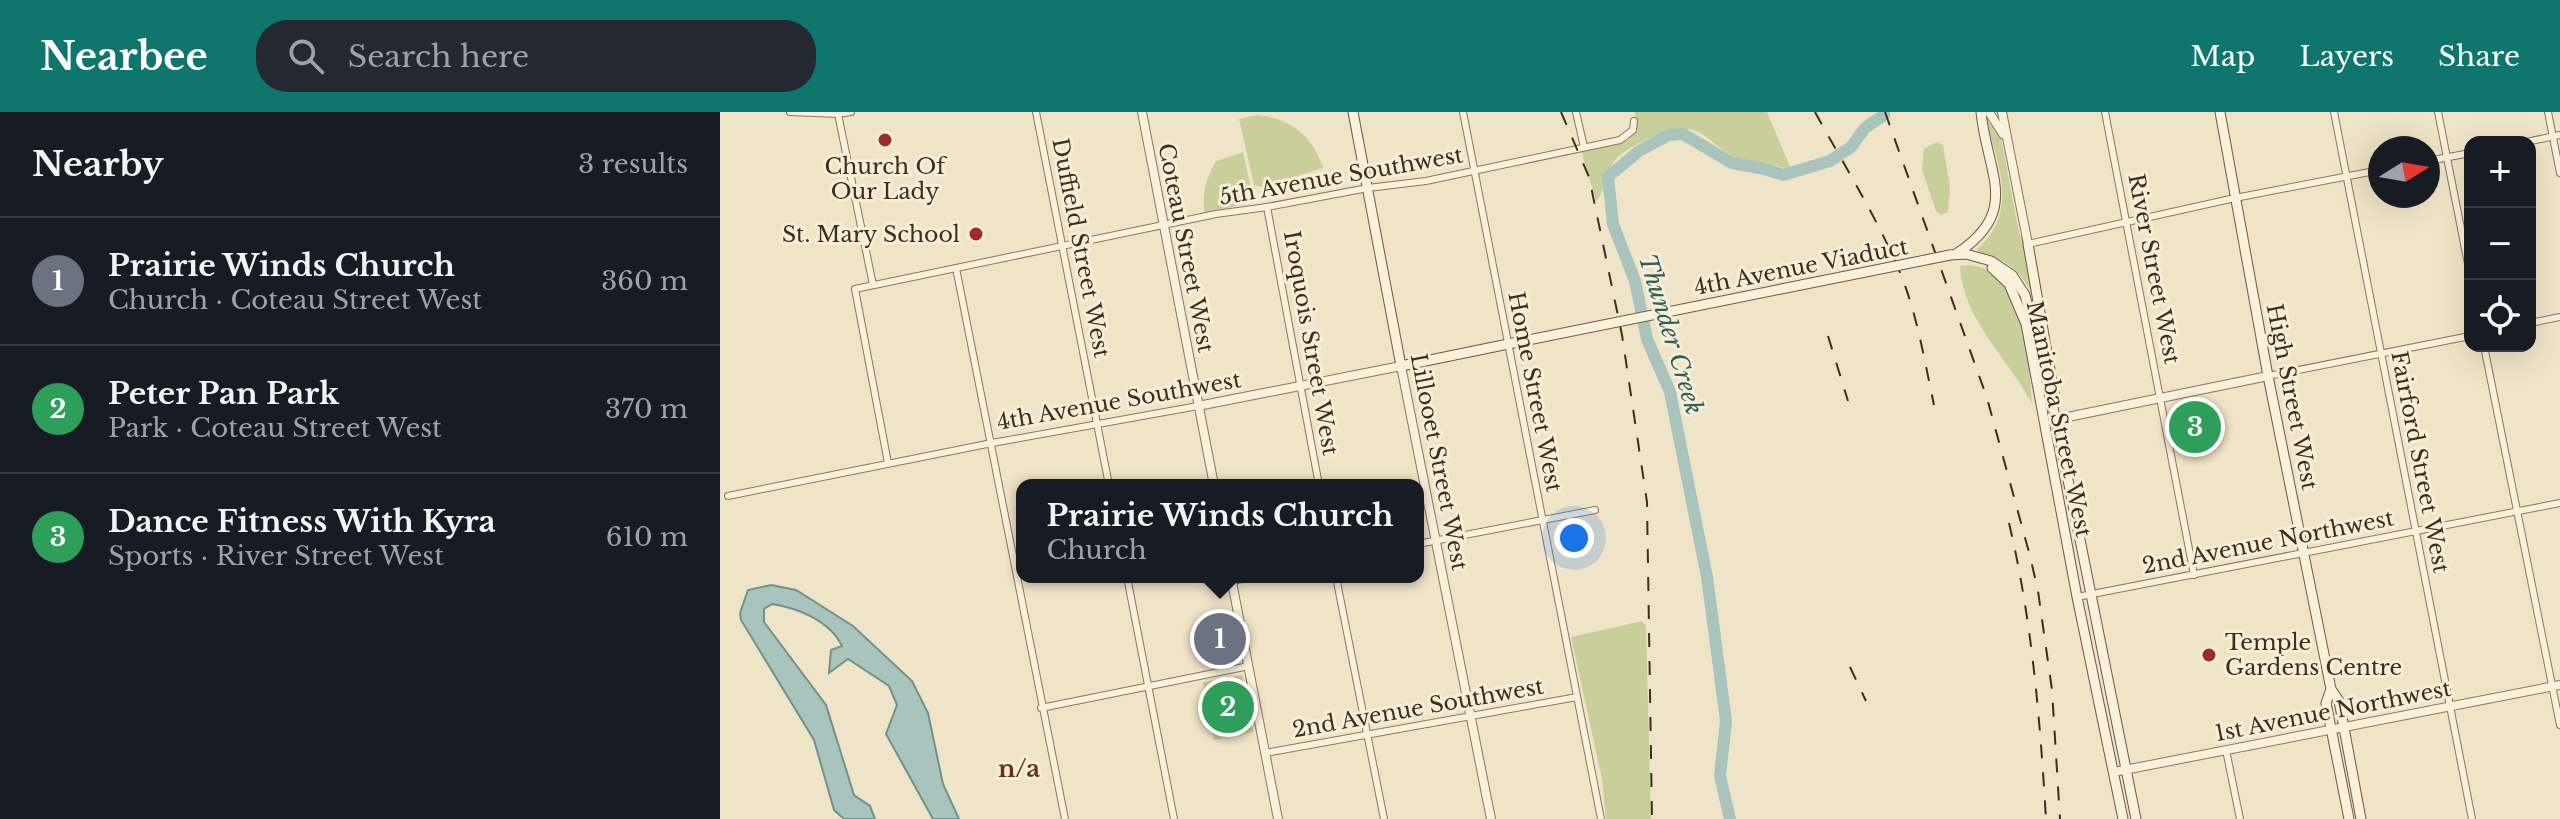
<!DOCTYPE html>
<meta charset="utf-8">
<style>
:root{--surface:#171b24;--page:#242831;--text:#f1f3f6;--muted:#9ea1a6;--line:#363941;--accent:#0f766e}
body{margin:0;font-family:"Libre Baskerville",serif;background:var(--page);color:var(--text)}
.controls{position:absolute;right:24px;top:24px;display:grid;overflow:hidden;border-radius:16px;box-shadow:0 8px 32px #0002}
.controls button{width:72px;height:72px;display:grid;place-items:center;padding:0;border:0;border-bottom:2px solid var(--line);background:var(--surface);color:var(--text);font:40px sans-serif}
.compass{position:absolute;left:1648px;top:24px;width:72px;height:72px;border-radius:50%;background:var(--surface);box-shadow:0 8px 32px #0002;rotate:79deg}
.you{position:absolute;left:854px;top:426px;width:28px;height:28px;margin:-20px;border:6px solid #fff;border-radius:50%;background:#1a73e8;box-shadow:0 0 0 12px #1a73e833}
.badge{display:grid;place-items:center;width:52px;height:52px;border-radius:50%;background:var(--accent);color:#fff;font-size:26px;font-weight:700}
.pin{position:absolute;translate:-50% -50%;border:4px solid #fff;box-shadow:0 2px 8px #0006}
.popup{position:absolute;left:296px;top:367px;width:408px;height:104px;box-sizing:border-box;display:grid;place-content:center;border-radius:16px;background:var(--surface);filter:drop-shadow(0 2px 6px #0005);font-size:26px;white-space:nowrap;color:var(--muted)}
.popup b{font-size:30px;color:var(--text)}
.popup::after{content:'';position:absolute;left:50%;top:100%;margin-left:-16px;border:16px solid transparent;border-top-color:var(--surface)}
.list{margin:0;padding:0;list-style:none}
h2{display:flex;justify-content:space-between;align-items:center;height:104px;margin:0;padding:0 32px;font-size:34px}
h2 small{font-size:26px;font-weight:400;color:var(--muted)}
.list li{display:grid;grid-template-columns:52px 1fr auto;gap:24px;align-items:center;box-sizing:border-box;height:128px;padding:0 32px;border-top:2px solid var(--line)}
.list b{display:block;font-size:30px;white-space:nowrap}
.list p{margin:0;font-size:26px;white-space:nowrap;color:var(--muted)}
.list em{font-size:26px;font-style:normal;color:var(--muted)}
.icon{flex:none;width:44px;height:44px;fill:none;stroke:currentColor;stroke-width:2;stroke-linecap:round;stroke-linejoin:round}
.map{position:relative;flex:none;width:1840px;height:707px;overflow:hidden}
header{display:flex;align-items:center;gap:48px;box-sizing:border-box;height:112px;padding:0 40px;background:var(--accent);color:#fff}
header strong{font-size:38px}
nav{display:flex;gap:44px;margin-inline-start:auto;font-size:28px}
.search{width:560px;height:72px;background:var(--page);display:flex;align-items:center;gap:20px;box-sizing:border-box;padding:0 28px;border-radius:32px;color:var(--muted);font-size:30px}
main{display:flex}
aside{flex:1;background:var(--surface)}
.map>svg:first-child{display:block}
.green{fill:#c9cf9b}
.water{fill:#a9c4bc;stroke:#6f938a;stroke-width:2}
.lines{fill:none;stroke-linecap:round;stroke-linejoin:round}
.river{stroke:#a9c4bc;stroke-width:12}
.minor-casing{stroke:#8d765c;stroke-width:8}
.tertiary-casing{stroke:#8d765c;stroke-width:10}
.secondary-casing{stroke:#6f573f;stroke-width:11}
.minor{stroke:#faf1dc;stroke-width:6}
.tertiary{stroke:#faf1dc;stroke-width:8}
.secondary{stroke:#faf1dc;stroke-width:9}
.rail{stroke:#3d2e20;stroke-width:2;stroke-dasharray:14 14;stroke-linecap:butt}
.secondary-bridge-casing{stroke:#6f573f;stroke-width:11;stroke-linecap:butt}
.secondary-bridge{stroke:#faf1dc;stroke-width:9}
.poi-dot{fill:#9e2a2b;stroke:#f7eed8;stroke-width:3}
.labels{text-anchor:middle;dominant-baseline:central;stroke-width:6;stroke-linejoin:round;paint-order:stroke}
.poi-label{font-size:22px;fill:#3d2e20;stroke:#f7eed8}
.street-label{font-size:22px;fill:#3d2e20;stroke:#f7eed8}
.water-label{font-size:24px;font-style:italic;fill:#2f5d5a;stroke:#f7eed8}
.neighbourhood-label{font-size:24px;font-weight:bold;fill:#6b2e1e;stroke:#f7eed8}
</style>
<header>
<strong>Nearbee</strong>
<div class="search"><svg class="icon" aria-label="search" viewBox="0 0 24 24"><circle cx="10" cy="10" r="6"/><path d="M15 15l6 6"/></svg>Search here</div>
<nav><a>Map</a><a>Layers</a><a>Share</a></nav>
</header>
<main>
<aside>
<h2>Nearby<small>3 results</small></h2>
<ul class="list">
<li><span class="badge" style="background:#6b7280">1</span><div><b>Prairie Winds Church</b><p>Church · Coteau Street West</p></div><em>360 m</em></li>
<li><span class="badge" style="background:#2e9e5b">2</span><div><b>Peter Pan Park</b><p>Park · Coteau Street West</p></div><em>370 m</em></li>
<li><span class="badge" style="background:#2e9e5b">3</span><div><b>Dance Fitness With Kyra</b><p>Sports · River Street West</p></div><em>610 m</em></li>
</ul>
</aside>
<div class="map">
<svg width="1840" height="707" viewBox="0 0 1840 707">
<rect width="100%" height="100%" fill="#f0e4c8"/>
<g class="green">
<path d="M915,0H1047L1070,55L1066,57C1050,51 1033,52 1017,46C1002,40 991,26 976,19C958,10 911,32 897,46C885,58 885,82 876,89L861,38L908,28L916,19Z"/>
<path d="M538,3C572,7 592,24 603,56L542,75L534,73L519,7Z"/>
<path d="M1264,4L1281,26L1299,120L1306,135L1317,192C1302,159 1292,151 1259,140L1257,137C1300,100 1278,50 1264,4Z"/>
<path d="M1216,30L1223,33L1230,75L1228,100L1221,103L1216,99L1202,58L1204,37Z"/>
<path d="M523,40L533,85L531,90L485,102C481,82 486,67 496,49Z"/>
<path d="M1251,153C1263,155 1276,160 1284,170C1305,194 1310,261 1312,292C1289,247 1242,207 1240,154Z"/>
<path d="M922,509L926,514L931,707H886L882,667L851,525Z"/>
<path d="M522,563L533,620L494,628L483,570Z"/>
</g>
<path class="water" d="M51,473L76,478L133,514L192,569L208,601L223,672L239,707H213L166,622L177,593L169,574L128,547L109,561L111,538L122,534C110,509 78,496 52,492L44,497V510L106,593L134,683L150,694L155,707H124L114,698L94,628L21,508L20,501L28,478Z"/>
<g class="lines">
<path class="river" d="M1010,707L1000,664L1006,609L987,465L950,280L927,227L915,169L893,112L888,65L919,39L949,23L963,22L1012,51L1044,57L1063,63L1110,49L1131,35L1145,16L1164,3V0"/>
<g class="minor-casing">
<g id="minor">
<path d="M70,0L118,2L131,0"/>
<path d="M316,0L389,373"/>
<path d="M743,0L881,707"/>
<path d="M856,0L864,35"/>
<path d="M1385,0L1474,463"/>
<path d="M1614,0L1752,707"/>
<path d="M1718,0L1750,162"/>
<path d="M1828,0L1840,61"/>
<path d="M118,2L153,173"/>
<path d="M1806,30L1840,23"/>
<path d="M1708,49L1750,41"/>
<path d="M547,95L599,373"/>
<path d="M1308,132L1515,86L1660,58"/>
<path d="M236,156L345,707"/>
<path d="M1810,211L1840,205"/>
<path d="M1764,234L1840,613"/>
<path d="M1548,264L1750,224"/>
<path d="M168,351L135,177L496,102L547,95L648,76L706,69L900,28L913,18L914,9"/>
<path d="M8,384L272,331L478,294"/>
<path d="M698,432L875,398"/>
<path d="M407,465L454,707"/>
<path d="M616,465L664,707"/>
<path d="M512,469L532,465"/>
<path d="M1357,485L1840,391"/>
<path d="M321,596L529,554"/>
<path d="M1506,638L1520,707"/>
<path d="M545,641L857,585"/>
</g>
</g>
<g class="tertiary-casing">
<g id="tertiary">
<path d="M422,0L494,373"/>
<path d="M1269,0L1283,22"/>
<path d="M1282,0L1308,132"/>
<path d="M478,294L681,254L771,707"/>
<path d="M1333,308L1548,264"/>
<path d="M511,465L558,707"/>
<path d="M1394,660L1840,573"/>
</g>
</g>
<g class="secondary-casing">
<g id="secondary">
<path d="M633,0L681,254L798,230"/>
<path d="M1500,0L1548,264L1611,577L1619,589L1641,707"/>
<path d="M1308,132L1334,281"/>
<path d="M1236,142C1302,99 1267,62 1261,0"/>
<path d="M1230,143L1246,142L1271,149L1292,163L1305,183L1336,308L1416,707"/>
<path d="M1272,156L1289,172L1306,212L1357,485L1403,707"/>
<path d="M1611,577L1606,591L1629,707"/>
</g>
</g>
<use href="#minor" class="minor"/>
<use href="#tertiary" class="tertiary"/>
<use href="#secondary" class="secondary"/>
<g class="rail">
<path d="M841,0L869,65L902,223L927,390L932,707"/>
<path d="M1095,0C1125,55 1160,110 1183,168C1198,208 1205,251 1214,293"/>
<path d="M1165,0L1267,286L1310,444L1318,479L1332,578L1340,707"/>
<path d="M1108,224L1128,289"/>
<path d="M1289,411C1312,508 1320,607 1326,707"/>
<path d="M1130,555L1146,589"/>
</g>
<g class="secondary-bridge-casing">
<path id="secondary-bridge" d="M798,230L1230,143"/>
</g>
<use href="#secondary-bridge" class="secondary-bridge"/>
</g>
<g class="poi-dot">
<circle cx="165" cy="28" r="8"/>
<circle cx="256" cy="122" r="8"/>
<circle cx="1489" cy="543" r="8"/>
</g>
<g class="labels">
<g class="poi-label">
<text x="165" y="54">Church Of<tspan x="165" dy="25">Our Lady</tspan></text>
<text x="240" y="122" text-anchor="end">St. Mary School</text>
<text x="1505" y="530" text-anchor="start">Temple<tspan x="1505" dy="25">Gardens Centre</tspan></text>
</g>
<g class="street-label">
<text transform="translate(621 64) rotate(-10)">5th Avenue Southwest</text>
<text transform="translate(361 136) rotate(79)">Duffield Street West</text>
<text transform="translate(466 136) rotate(79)">Coteau Street West</text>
<text transform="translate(1081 155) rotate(-11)">4th Avenue Viaduct</text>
<text transform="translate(1434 157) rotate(79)">River Street West</text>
<text transform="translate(591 231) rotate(80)">Iroquois Street West</text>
<text transform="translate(815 280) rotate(79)">Home Street West</text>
<text transform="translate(1572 285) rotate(79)">High Street West</text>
<text transform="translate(399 289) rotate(-10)">4th Avenue Southwest</text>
<text transform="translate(1339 307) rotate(78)">Manitoba Street West</text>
<text transform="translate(719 350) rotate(79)">Lillooet Street West</text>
<text transform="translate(1700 350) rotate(79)">Fairford Street West</text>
<text transform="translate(1548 430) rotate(-11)">2nd Avenue Northwest</text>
<text transform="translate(698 596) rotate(-10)">2nd Avenue Southwest</text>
<text transform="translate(1613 599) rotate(-11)">1st Avenue Northwest</text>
</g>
<g class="water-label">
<text transform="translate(951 222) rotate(73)">Thunder Creek</text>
</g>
<g class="neighbourhood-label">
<text x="299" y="656">n/a</text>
</g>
</g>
</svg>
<div class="controls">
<button>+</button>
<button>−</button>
<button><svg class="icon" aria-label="locate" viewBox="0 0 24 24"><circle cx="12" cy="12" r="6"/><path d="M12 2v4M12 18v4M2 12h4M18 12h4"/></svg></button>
</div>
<svg class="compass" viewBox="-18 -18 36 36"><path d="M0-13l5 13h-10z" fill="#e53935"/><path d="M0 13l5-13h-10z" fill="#9ea1a6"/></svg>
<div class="you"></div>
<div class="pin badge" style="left:500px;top:527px;background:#6b7280">1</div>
<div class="popup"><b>Prairie Winds Church</b>Church</div>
<div class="pin badge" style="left:508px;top:595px;background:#2e9e5b">2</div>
<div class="pin badge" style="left:1475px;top:315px;background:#2e9e5b">3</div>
</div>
</main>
